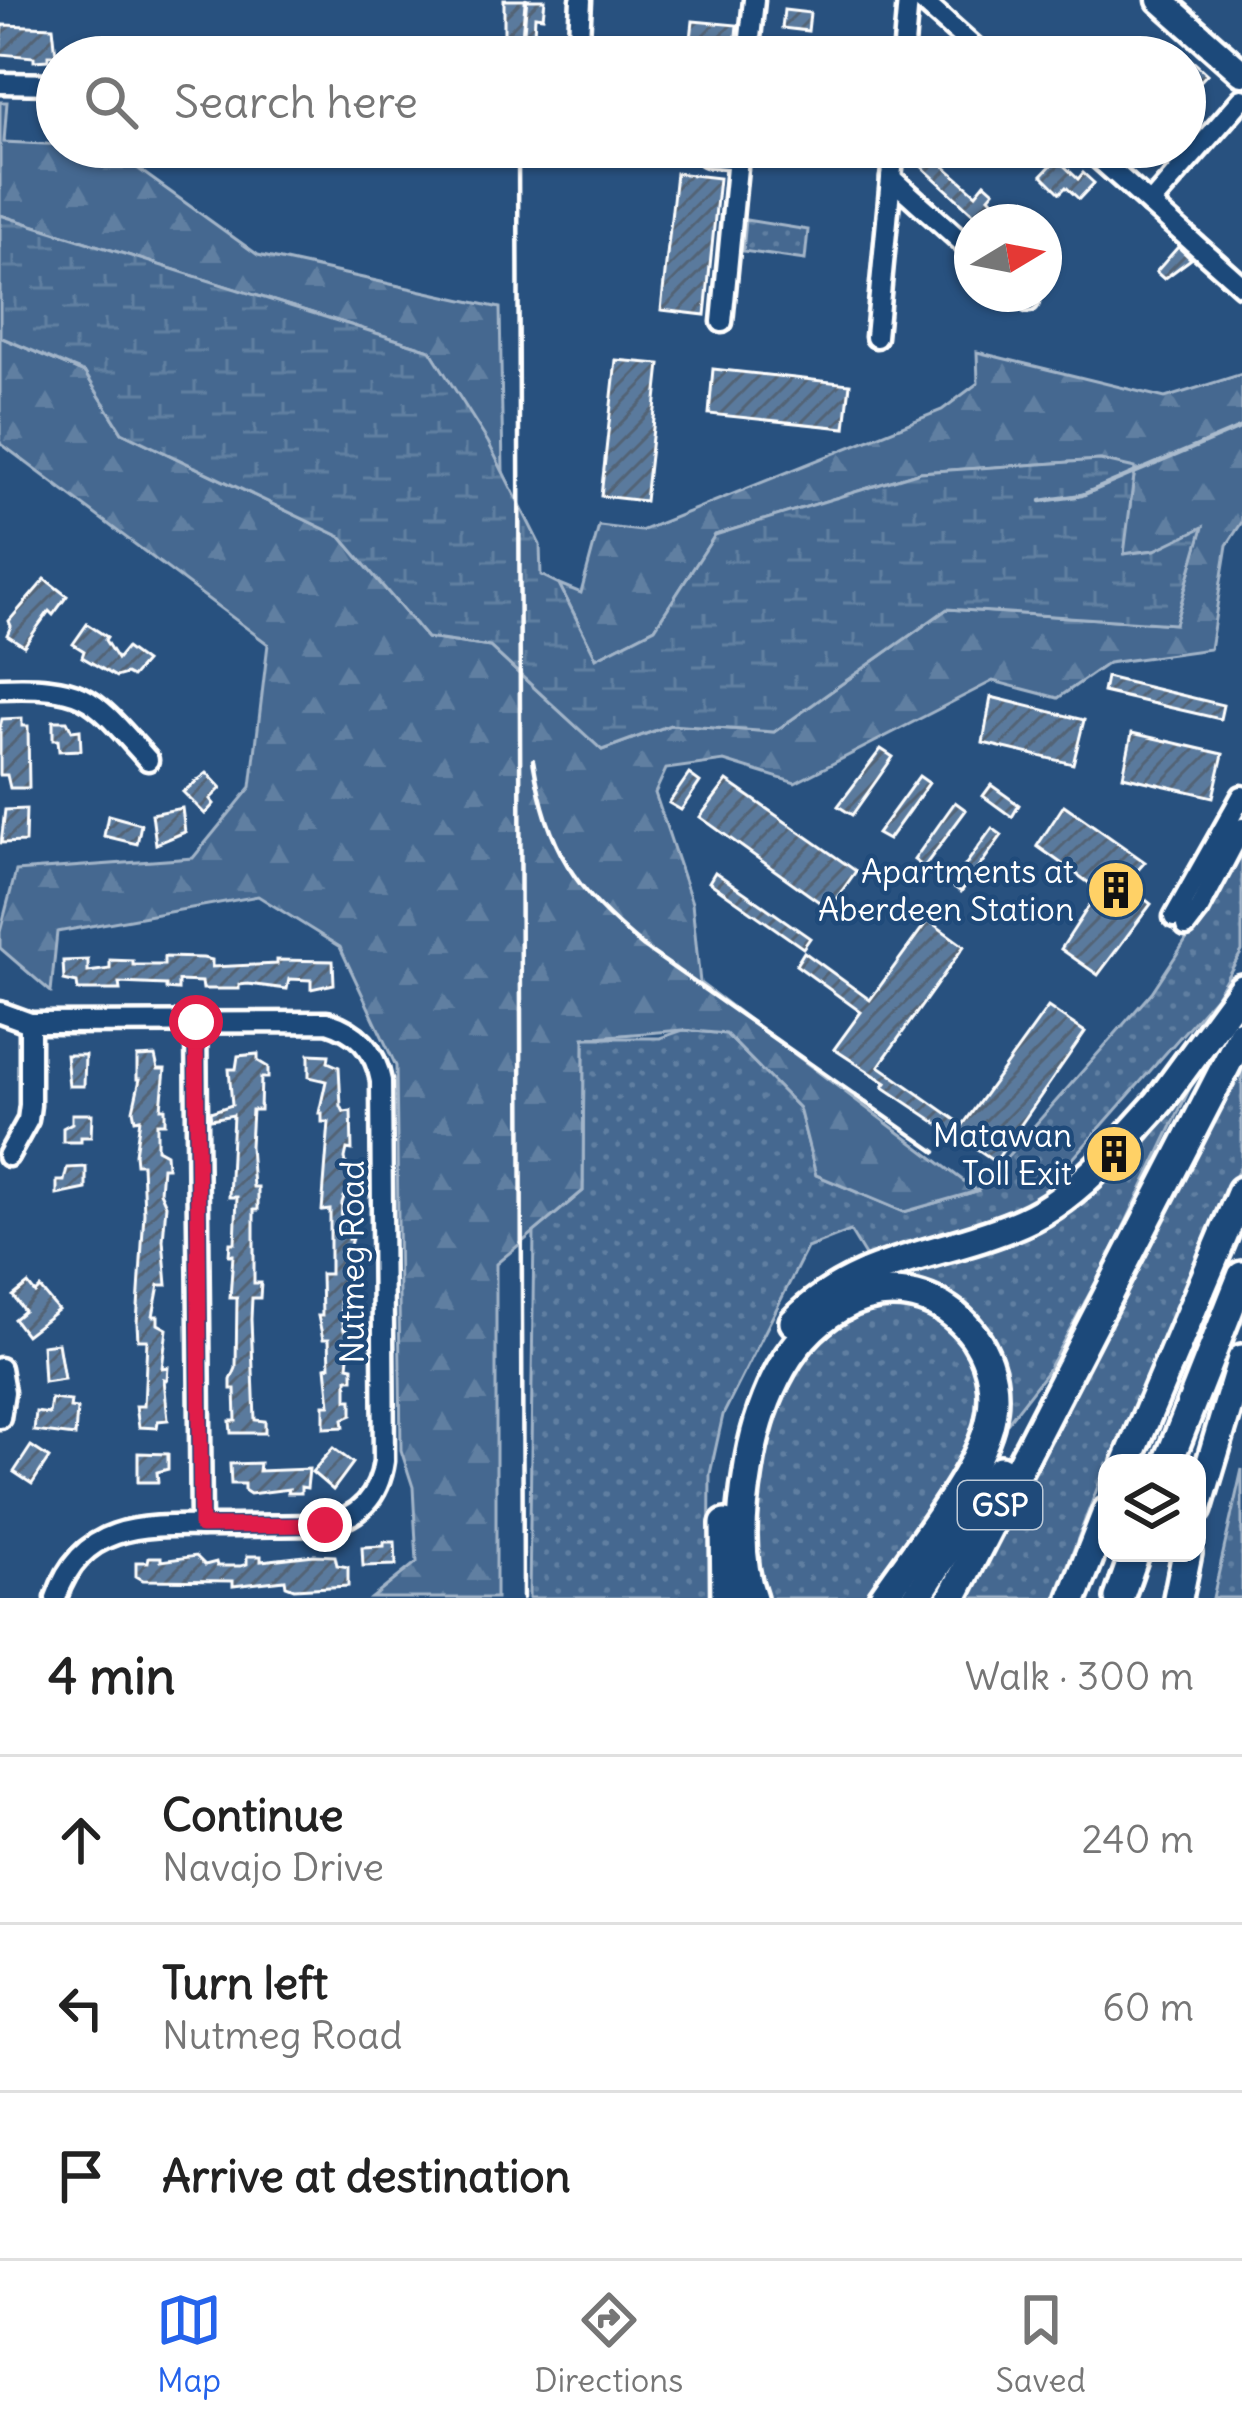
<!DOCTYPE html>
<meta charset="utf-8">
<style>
:root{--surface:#fff;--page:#f2f2f2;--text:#222;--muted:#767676;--line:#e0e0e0;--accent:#2563eb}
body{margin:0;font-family:Delius,sans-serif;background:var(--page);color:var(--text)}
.controls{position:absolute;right:36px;bottom:36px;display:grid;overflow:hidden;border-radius:24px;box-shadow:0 3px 9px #0004}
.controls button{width:108px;height:108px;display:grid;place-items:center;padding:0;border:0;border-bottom:3px solid var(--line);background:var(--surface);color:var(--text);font:60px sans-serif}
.compass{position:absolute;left:954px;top:204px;width:108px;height:108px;border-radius:50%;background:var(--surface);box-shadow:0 3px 9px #0004;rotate:80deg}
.stop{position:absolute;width:36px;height:36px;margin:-27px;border:9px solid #e11d48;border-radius:50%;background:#fff}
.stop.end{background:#e11d48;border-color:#fff;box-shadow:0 3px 12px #0008}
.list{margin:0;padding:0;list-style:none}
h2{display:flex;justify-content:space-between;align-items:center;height:156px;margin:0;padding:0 48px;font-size:51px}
h2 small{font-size:39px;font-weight:400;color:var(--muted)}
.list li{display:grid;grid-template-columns:78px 1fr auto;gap:36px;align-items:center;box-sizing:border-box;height:168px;padding:0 48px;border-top:3px solid var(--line)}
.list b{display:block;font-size:45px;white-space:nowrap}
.list p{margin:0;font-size:39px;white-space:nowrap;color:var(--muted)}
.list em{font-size:39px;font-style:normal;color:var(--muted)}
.icon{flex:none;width:66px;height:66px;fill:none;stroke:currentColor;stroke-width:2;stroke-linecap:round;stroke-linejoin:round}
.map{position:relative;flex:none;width:1242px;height:1598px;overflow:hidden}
.search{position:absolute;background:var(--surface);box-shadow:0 3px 9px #0004;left:36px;right:36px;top:36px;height:132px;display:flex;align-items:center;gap:30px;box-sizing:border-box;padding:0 42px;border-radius:66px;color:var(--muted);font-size:45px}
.sheet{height:660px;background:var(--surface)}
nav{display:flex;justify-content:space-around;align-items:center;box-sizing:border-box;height:168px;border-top:3px solid var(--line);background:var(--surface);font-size:33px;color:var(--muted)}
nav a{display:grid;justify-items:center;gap:6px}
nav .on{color:var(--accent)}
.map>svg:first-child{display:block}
.grass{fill:url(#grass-dots);stroke:#a2b4c8;stroke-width:3}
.forest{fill:url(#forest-firs);stroke:#a2b4c8;stroke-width:3}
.wetland{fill:url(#wetland-marsh);stroke:#a2b4c8;stroke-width:3}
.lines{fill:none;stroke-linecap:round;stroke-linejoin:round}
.stream{stroke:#aabbcd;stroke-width:4.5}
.building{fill:url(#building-hatch);stroke:#fff;stroke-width:3}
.minor-casing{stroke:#fff;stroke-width:27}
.major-casing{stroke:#fff;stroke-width:33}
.highway-casing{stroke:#fff;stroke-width:36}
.minor{stroke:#1f4a7a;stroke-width:18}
.major{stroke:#1f4a7a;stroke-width:24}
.highway{stroke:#1f4a7a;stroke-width:27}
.rail{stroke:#fff;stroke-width:4.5}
.route{stroke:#e11d48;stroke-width:15}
.labels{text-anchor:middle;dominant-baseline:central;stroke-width:9;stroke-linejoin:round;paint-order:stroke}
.shield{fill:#1f4a7a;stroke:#bcc9d7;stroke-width:3}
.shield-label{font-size:30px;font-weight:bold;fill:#fff}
.poi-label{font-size:33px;fill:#fff;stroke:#1f4a7a;text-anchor:end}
.street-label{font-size:33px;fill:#fff;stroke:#1f4a7a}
</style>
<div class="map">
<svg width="1242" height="1598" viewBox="0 0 1242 1598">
<defs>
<pattern id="grass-dots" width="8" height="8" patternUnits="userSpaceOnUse" patternTransform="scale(3)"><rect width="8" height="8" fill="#446890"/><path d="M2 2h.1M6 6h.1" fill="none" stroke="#607fa1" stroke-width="1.8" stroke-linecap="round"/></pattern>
<pattern id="forest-firs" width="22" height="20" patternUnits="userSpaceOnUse" patternTransform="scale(3)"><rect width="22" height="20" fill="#446890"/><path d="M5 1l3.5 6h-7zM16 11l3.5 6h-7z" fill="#607fa1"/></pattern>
<pattern id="wetland-marsh" width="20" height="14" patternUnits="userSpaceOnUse" patternTransform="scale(3)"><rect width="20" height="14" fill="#446890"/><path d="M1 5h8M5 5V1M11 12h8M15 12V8" fill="none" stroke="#607fa1"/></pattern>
<pattern id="building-hatch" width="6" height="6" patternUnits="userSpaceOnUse" patternTransform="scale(3)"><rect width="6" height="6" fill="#5a7a9d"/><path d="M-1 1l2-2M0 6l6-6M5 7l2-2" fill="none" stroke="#536374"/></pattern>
</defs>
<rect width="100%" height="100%" fill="#28517f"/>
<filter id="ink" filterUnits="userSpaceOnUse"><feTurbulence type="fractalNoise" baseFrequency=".00833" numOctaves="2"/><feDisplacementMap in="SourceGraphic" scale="24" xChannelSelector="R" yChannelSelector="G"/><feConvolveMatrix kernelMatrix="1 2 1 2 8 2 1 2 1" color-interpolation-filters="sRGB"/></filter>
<g filter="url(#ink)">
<g class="grass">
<path d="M746,220L808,230L805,260L743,251Z"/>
<path d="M1242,843V951L1216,996L1019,1220L872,1267L850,1231L807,1248L723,1415L710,1474L709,1598H529L534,1232L583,1191L584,1038H660L683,1030L726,1034L799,1108L816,1175L904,1212L977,1191L1152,992L1205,911Z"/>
<path d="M1242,1060V1162L1110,1463H1107L1055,1598H970Z"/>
<path d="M1197,1073L1108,1260L1046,1373L872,1598H759L748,1541L765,1427L817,1336L871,1302L913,1264L1060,1213L1098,1188L1144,1145Z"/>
<path d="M1242,1469V1598H1213Z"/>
</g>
<g class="forest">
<path d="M0,102H7L4,142L108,147L258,255L500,308L503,471L430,350L0,215Z"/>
<path d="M0,337L85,373L122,432L341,537L427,638L490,647L602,750L670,725L774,732L947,609L1175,624L1202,529L1155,550L1123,554L1135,469L1101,460L920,472L715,535L655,628L596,658L559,584L581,593L599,526L641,531L942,410L978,383L977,352L1165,398L1242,374V522L1227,545L1210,649L1108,663L1058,698L993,681L795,783L724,761L666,769L655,793L692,903L700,983L977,1191L904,1212L816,1175L799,1108L726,1034L683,1030L584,1038L583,1191L496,1264V1598H372L417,1562L413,1487L401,1450L396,1066L340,947L258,896L57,932L51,992L0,948V932L16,871L193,858L251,787L268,644L0,443Z"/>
</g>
<path class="wetland" d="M0,215L430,350L488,442L540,545L541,575L559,584L596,658L655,628L715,535L920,472L1100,460L1135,468L1124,554L1155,550L1203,527L1175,624L947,609L774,732L670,725L602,750L490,647L427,638L341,537L122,432L85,373L0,337Z"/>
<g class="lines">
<path class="stream" d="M1041,501L1082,495L1242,427"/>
</g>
<g class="building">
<path d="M504,0H545L543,17L535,16L533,57H504Z"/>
<path d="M784,10L810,13L808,31L782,28Z"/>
<path d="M693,21L737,25L734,57H689Z"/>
<path d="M3,25L53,27L56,55H48V60L34,61V57L0,54Z"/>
<path d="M1185,54L1207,74L1185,98Z"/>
<path d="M931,147L947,159L942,164L976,194L985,183L994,191L989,197L995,203L980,220L920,165Z"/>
<path d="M1057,159L1078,179L1083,173L1094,183L1079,199L1066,187L1060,193L1042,175Z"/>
<path d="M676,173L719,178L705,315L661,310Z"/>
<path d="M1178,247L1191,259L1164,279L1156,272Z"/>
<path d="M616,360L660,364L645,501L601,496Z"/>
<path d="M713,369L850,384L845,428L709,414Z"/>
<path d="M45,579L67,596L53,615L49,611L24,646L7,635L11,626L9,621Z"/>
<path d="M87,624L107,637L105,640L117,659L126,648L145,662L132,677L126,674L116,677L82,657L84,651L73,644Z"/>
<path d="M1106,677L1223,705L1220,719L1103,692Z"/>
<path d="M991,697L1084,720L1073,764L983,743Z"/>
<path d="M22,718V726H28L29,788H10L7,775H0V727L2,719Z"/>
<path d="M53,721H67L72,731L80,730L81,750L59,751L58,740H53Z"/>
<path d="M1132,733L1223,754L1213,797L1123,776Z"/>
<path d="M881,749L893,757L852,815L838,806Z"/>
<path d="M207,773L221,788L210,799L214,804L205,814L183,792Z"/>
<path d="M689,774L700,782L681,810L669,803Z"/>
<path d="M919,776L929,783L888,840L877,834Z"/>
<path d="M727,781L856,871L829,909L700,817Z"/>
<path d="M991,785L1019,805L1012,817L983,796Z"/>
<path d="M955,802L966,810L924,867L914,860Z"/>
<path d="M1064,805L1145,862L1137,871L1142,897L1151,904L1098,975L1061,949L1093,900L1089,883L1037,846Z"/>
<path d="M182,808L185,832L156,844L152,814Z"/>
<path d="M26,809L25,842L1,843L5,810Z"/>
<path d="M108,815L141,824L137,844L104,836Z"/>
<path d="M992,828L1002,835L961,892L951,885Z"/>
<path d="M715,872L810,938L803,948L709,882Z"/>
<path d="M928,920L964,946L879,1066L963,1125L1048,1007L1085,1032L995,1162L883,1087L886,1083L834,1049L861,1012L796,965L804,952L870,1000Z"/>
<path d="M164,957L203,958L212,960V967L277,964V960L333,961L334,984L311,989V980L289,979L287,989L248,984L239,985V989H203L202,982L178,981V990L166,989V985L119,983L120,990H78L77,983L64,980L63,961L88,960V972L110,969V960L133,961V965H164Z"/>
<path d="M258,1054V1061L268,1067V1078H261L260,1110H252L250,1146L253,1187H258V1210H254V1283H261L260,1298H252L251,1319L255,1420L265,1421V1433H231L230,1421H236L235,1389H231V1380L236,1368L237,1298H230L233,1255H229L230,1243H235L237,1197H229L233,1115L211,1119L210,1112L232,1105L229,1069H236L238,1056Z"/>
<path d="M309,1054L329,1055L328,1062L339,1067L341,1106L344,1112L351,1111L352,1150L347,1149L345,1158L352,1197H344L342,1203L341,1226H347L348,1239L352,1238L346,1258L343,1259L342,1276L345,1288L351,1287V1302H340L344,1330L352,1329L348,1366L353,1367V1379H347V1400H352V1415L343,1419L344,1427L324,1428V1405H330L326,1367L330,1366L329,1339H323L318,1316H322L321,1274H330V1210L322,1211L329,1122H322V1113H319L326,1081L309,1077Z"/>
<path d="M66,1055H85L84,1086H69Z"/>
<path d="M155,1056L158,1069H165L161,1108H165V1123H157V1149L166,1154L167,1167H162L160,1192L166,1205L163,1240L167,1285H159L153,1316H158V1324L167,1329L162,1368L168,1367L167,1380L164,1379L168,1420L158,1421L157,1428L139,1427L136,1406H144L147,1340H138L137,1323L144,1213L142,1164H136L135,1154L140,1119L135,1120L133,1110L140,1079H137V1057Z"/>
<path d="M72,1114H92L91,1137H81V1142H63V1128L72,1123Z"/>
<path d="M86,1167V1189L57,1195V1181H64L67,1168Z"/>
<path d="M28,1284L35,1293L40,1288L58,1310L26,1335L14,1319L24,1311L13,1296Z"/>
<path d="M58,1343L64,1379L44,1382L42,1345Z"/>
<path d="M51,1399L71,1401L70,1408L77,1409L75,1436L34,1431L36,1412L49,1414Z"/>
<path d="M31,1446L49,1458L32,1484L14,1472Z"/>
<path d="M333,1448L353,1463L333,1490L312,1472Z"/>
<path d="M138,1453L168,1454V1469L157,1472L158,1482H138Z"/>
<path d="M260,1463L259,1471L309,1469L307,1488L301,1487V1493H288L289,1489L250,1494L244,1490V1484H231L230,1464Z"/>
<path d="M384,1542H395L396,1565L363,1566L362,1547L384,1546Z"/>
<path d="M314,1555L335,1556L337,1565L348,1567V1586L294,1589L286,1586L285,1580L233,1586V1581L143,1580L136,1576V1562H148L149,1557H161V1561L196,1556L205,1565L216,1562L217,1566H241L247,1564V1556H261V1561Z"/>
</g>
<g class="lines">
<g class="minor-casing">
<g id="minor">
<path d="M921,0L985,57"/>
<path d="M578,57L581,0"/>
<path d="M748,57L754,0"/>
<path d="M903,57L908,0"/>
<path d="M0,83L57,84"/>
<path d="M792,147L893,157"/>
<path d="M1086,147L1242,286"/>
<path d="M707,156L738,159"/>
<path d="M891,178L972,251"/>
<path d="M1150,204L1242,99"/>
<path d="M1020,294L1028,301"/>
<path d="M722,322L739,147"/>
<path d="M876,337L894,147"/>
<path d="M0,688C87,685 92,697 148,760"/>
<path d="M1174,917L1242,796"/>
<path d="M1186,926L1199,909L1242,828"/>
<path d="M0,1012L30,1023L327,1022C357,1031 375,1049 381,1081L384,1461C379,1497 360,1517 325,1525C290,1525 255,1526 221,1526C151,1526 83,1518 56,1598"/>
<path d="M196,1022L201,1526"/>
<path d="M8,1156L28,1120L30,1105V1023"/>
<path d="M0,1368L4,1392L0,1418"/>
</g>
</g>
<g class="major-casing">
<path id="major" d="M1160,0L1242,73"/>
</g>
<g class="highway-casing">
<g id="highway">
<path d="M1120,1145L1159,1102L1242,989"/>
<path d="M794,1322C857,1257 943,1257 1022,1222C1054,1208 1080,1186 1104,1161"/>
<path d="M1127,1463L1242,1191"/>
<path d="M1168,1463L1242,1276"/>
<path d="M1197,1509L1242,1359"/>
<path d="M725,1524L726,1598"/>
<path d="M752,1598C737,1559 741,1512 748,1471C757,1410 783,1340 839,1308C922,1260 1013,1335 989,1426C974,1479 915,1551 883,1598"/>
<path d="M916,1598L1000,1470"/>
<path d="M952,1598L1242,1034"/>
<path d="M1073,1598L1107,1512"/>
<path d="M1119,1598L1135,1553"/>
<path d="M1178,1598L1187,1553"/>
</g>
</g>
<use href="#minor" class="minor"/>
<use href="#major" class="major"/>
<use href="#highway" class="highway"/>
<g class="rail">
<path d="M521,57L526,0"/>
<path d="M518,147L523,1598"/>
<path d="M533,760C548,851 574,889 644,947L936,1152"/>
</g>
</g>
</g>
<g class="lines" filter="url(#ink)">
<path class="route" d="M196,1022L201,1526L325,1525"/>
</g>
<defs>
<g id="building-disc" transform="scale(3)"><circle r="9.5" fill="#ffd166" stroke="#1f4a7a"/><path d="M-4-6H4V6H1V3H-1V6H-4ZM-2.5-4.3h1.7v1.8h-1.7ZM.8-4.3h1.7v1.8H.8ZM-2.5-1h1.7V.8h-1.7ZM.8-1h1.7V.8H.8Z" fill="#111"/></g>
</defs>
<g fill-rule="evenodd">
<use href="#building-disc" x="1116" y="890"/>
<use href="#building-disc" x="1114" y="1154"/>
</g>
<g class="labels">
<rect class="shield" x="958" y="1481" width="84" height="48" rx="9"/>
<g class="shield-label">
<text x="1000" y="1505">GSP</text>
</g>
<g class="poi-label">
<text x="1074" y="871">Apartments at<tspan x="1074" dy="38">Aberdeen Station</tspan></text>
<text x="1072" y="1135">Matawan<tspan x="1072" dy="38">Toll Exit</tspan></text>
</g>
<g class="street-label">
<text transform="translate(352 1262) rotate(-90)">Nutmeg Road</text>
</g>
</g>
</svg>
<div class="controls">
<button><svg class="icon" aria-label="layers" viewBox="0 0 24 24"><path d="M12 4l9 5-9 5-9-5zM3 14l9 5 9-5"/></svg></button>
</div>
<svg class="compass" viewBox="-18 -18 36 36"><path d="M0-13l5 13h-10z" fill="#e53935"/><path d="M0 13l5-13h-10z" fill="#767676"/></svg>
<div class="stop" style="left:196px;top:1022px"></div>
<div class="stop end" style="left:325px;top:1525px"></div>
<div class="search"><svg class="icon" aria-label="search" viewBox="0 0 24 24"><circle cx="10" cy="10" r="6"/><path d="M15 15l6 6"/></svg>Search here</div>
</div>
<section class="sheet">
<h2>4 min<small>Walk · 300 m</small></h2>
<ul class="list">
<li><svg class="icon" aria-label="ahead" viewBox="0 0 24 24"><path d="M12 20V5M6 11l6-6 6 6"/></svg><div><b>Continue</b><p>Navajo Drive</p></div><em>240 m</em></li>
<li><svg class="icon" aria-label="left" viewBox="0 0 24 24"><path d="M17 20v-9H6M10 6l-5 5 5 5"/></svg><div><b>Turn left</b><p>Nutmeg Road</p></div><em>60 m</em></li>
<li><svg class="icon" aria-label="arrive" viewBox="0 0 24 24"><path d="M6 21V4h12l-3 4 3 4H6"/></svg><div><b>Arrive at destination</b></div></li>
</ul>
</section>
<nav>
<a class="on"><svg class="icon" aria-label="map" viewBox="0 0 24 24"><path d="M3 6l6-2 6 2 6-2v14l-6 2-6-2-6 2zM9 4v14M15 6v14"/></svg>Map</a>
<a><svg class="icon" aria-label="directions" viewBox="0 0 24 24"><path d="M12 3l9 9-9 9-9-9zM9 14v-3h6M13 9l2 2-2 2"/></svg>Directions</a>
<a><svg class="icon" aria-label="saved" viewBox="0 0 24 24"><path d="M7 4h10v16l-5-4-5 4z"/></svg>Saved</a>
</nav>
